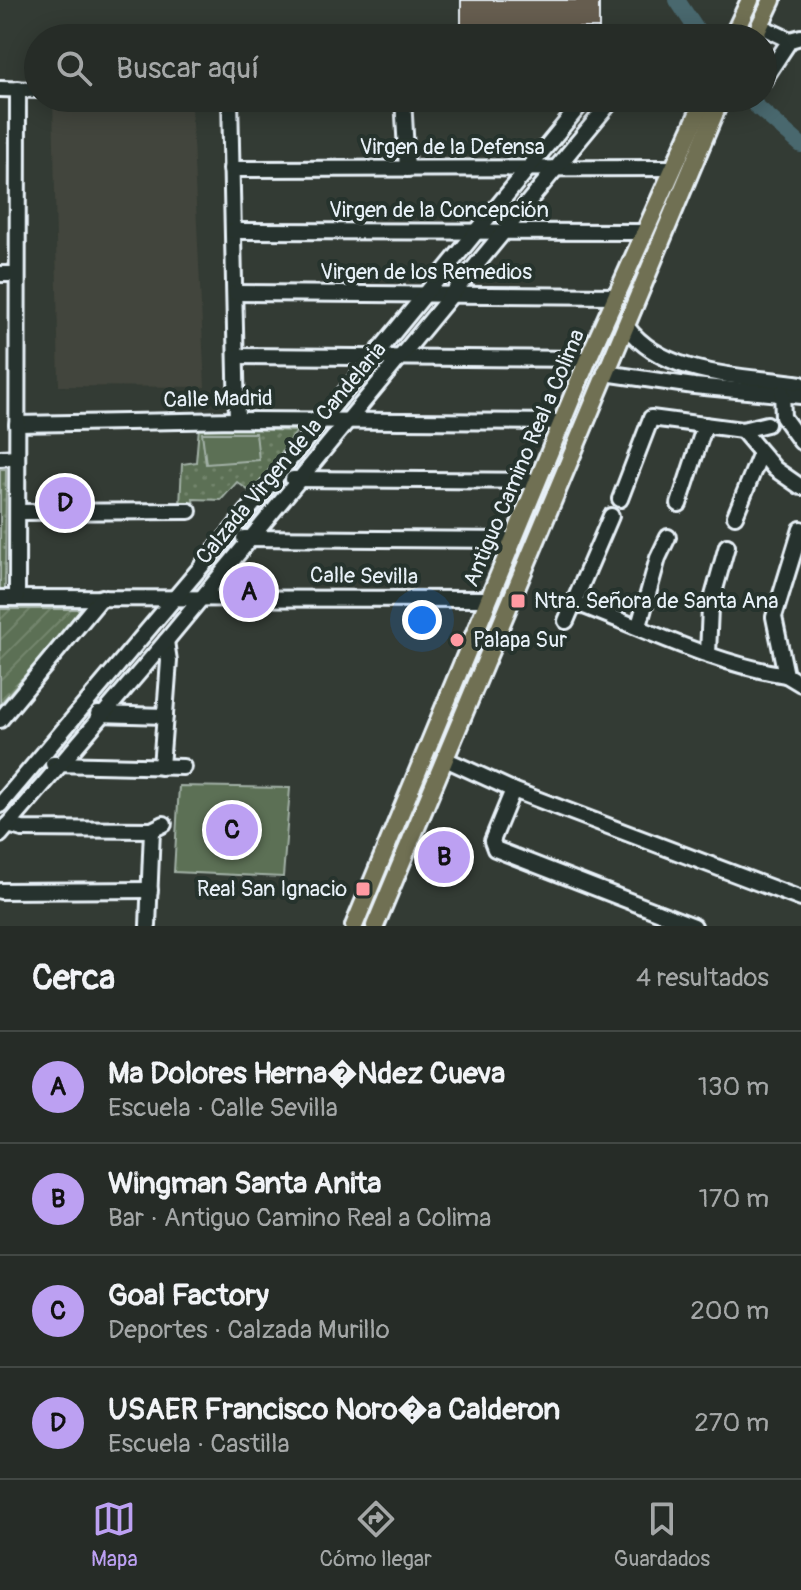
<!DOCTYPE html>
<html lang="es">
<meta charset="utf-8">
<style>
:root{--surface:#262c27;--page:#323833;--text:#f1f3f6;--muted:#a4a7a7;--line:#424844;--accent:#bca0f2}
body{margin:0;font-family:Pangolin,sans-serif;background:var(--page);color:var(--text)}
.you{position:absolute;left:422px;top:620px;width:28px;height:28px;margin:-20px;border:6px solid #fff;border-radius:50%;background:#1a73e8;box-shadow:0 0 0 12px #1a73e833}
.badge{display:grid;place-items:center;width:52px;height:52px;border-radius:50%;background:var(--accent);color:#111;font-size:26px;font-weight:700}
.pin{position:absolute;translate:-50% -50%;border:4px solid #fff;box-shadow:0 2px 8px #0006}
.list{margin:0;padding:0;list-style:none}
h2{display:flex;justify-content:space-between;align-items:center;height:104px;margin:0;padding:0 32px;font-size:34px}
h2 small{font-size:26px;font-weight:400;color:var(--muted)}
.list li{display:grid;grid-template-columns:52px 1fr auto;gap:24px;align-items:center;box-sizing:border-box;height:112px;padding:0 32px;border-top:2px solid var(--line)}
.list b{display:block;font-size:30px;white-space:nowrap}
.list p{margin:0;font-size:26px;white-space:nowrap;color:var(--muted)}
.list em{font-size:26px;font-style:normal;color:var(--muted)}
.icon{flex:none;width:44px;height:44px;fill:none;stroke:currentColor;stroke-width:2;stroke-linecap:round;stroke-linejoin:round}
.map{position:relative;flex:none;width:801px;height:926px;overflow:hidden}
.search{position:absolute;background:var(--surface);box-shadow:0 4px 20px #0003;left:24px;right:24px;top:24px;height:88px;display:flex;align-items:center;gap:20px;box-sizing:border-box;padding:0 28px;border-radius:44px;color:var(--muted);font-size:30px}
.sheet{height:552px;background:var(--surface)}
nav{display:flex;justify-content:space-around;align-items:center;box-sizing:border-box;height:112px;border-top:2px solid var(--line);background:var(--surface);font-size:22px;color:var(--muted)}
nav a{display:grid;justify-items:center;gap:4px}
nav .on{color:var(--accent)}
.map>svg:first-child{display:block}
.built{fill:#42453c}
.park{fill:url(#park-dots);stroke:#a2b0a6;stroke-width:2}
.garden{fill:url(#garden-furrows);stroke:#a2b0a6;stroke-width:2}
.pitch{fill:#5b7054;stroke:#a2b0a6;stroke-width:2}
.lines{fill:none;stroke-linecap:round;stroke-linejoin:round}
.river{stroke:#48676e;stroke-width:16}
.minor-casing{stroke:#e8f1f8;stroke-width:20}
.major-casing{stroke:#e8f1f8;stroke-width:22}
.minor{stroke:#26332d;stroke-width:14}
.major{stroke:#706f52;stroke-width:16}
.wall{fill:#585044;stroke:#e8f1f8;stroke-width:2}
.building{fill:#665d4f;stroke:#e8f1f8;stroke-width:2}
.poi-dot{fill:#ff9aa2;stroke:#26332d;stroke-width:3}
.labels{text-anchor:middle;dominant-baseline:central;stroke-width:8;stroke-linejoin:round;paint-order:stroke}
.street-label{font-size:22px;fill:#e8f1f8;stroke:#26332d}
.poi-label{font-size:22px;fill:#e8f1f8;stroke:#26332d;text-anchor:start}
</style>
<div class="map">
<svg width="801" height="926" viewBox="0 0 801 926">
<defs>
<pattern id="park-dots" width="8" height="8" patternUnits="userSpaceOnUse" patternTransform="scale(2)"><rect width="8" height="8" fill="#5b7054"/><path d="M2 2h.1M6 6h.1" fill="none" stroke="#73856d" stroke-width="1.8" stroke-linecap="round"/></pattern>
<pattern id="garden-furrows" width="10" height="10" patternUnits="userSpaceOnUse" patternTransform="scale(2)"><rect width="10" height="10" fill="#5b7054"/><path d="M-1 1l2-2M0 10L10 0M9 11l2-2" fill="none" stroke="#73856d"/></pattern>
</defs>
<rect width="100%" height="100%" fill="#333b34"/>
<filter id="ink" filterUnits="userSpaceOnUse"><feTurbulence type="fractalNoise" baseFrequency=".0125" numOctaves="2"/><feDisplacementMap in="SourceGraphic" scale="16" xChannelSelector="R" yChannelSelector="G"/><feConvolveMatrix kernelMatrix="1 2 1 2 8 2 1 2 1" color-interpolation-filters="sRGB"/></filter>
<g filter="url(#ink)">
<path class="built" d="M53,98L191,101L205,387L59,386Z"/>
<g class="park">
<path d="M199,427L297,431L252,493L237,482L221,500L193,499L194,506H180L182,464L196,462Z"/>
<path d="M0,469H6L5,597L0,598Z"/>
</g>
<path class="garden" d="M0,609H83L0,704Z"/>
<g class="pitch">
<path d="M202,433H256L259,460L206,464Z"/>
<path d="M179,786L290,788L283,877L174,872Z"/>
</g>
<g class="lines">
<g class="river">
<path d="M677,0L702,38"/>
<path d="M747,98L801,145"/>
</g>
<g class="minor-casing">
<g id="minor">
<path d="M760,26L790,40L801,37"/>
<path d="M763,81L790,40"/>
<path d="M0,89L38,90"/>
<path d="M230,98L237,420"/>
<path d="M403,98L407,169"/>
<path d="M231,169L673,168"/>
<path d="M233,231L645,232"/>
<path d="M0,274H16"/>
<path d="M235,293L617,296"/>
<path d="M627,327C665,378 744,375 801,384"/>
<path d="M236,356L588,359"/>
<path d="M605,373L694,386L801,396"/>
<path d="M782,392L783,417L801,442"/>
<path d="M17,424L237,420L564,422"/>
<path d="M742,430L775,469L801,487"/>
<path d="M0,458L17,457"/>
<path d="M293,479L537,481"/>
<path d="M620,499L651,418L742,430L767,424"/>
<path d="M679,504L705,425"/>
<path d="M19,512L189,511"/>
<path d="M735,516L760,455"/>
<path d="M801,529L774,617L786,675L801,684"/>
<path d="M244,538L512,540"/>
<path d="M0,598L488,599"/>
<path d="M17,598L18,89"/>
<path d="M576,603C644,628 713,664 786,675"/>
<path d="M566,621L611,516"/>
<path d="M639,626L658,558L668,537"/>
<path d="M708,654L710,607L727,546"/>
<path d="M98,714L165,716"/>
<path d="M0,720L102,597"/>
<path d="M445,759L513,790L801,899"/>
<path d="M53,764L183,767"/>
<path d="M161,767L169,661L166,641"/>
<path d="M513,790L492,841L495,849L694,926"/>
<path d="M0,805L228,535L586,98"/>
<path d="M8,825L22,829L152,830L164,824"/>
<path d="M0,835L166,641L614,98"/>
<path d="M0,891L150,890"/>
<path d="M148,926L152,830"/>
</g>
</g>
<g class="major-casing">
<g id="major">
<path d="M732,38L750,0"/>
<path d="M754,38L772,0"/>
<path d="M354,926L588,359L705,98"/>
<path d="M375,926L721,98"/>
</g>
</g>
<use href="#minor" class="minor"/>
<use href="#major" class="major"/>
</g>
<rect class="wall" x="461" y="0" width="138" height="38"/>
<path class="building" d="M461,0H599V28H485L484,38H461Z"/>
</g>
<g class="poi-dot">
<rect x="510" y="593" width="16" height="16" rx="4"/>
<circle cx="457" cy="640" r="8"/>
<rect x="355" y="881" width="16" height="16" rx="4"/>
</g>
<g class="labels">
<g class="street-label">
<text x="452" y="147">Virgen de la Defensa</text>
<text x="439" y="210">Virgen de la Concepción</text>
<text x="426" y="272">Virgen de los Remedios</text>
<text transform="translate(218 399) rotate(-1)">Calle Madrid</text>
<text transform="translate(291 453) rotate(-50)">Calzada Virgen de la Candelaria</text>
<text transform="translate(524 458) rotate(-67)">Antiguo Camino Real a Colima</text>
<text transform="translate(364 576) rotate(1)">Calle Sevilla</text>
</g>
<g class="poi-label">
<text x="534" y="601">Ntra. Señora de Santa Ana</text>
<text x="473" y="640">Palapa Sur</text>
<text x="347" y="889" text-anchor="end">Real San Ignacio</text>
</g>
</g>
</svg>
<div class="you"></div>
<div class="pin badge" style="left:249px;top:592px">A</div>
<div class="pin badge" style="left:444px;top:857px">B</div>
<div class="pin badge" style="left:232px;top:830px">C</div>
<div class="pin badge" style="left:65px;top:503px">D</div>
<div class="search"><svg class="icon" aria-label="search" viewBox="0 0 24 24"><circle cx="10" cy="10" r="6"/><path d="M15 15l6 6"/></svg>Buscar aquí</div>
</div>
<section class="sheet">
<h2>Cerca<small>4 resultados</small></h2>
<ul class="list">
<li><span class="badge">A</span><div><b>Ma Dolores Herna�Ndez Cueva</b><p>Escuela · Calle Sevilla</p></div><em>130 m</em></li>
<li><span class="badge">B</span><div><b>Wingman Santa Anita</b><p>Bar · Antiguo Camino Real a Colima</p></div><em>170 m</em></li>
<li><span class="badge">C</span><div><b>Goal Factory</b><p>Deportes · Calzada Murillo</p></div><em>200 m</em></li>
<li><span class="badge">D</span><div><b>USAER Francisco Noro�a Calderon</b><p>Escuela · Castilla</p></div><em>270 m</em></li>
</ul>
</section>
<nav>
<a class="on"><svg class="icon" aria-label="map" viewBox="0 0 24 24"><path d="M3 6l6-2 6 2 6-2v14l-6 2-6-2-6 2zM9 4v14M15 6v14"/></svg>Mapa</a>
<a><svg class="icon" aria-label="directions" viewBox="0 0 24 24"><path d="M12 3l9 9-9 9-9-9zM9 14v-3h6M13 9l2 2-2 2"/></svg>Cómo llegar</a>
<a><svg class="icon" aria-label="saved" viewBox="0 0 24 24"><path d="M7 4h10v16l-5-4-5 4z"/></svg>Guardados</a>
</nav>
